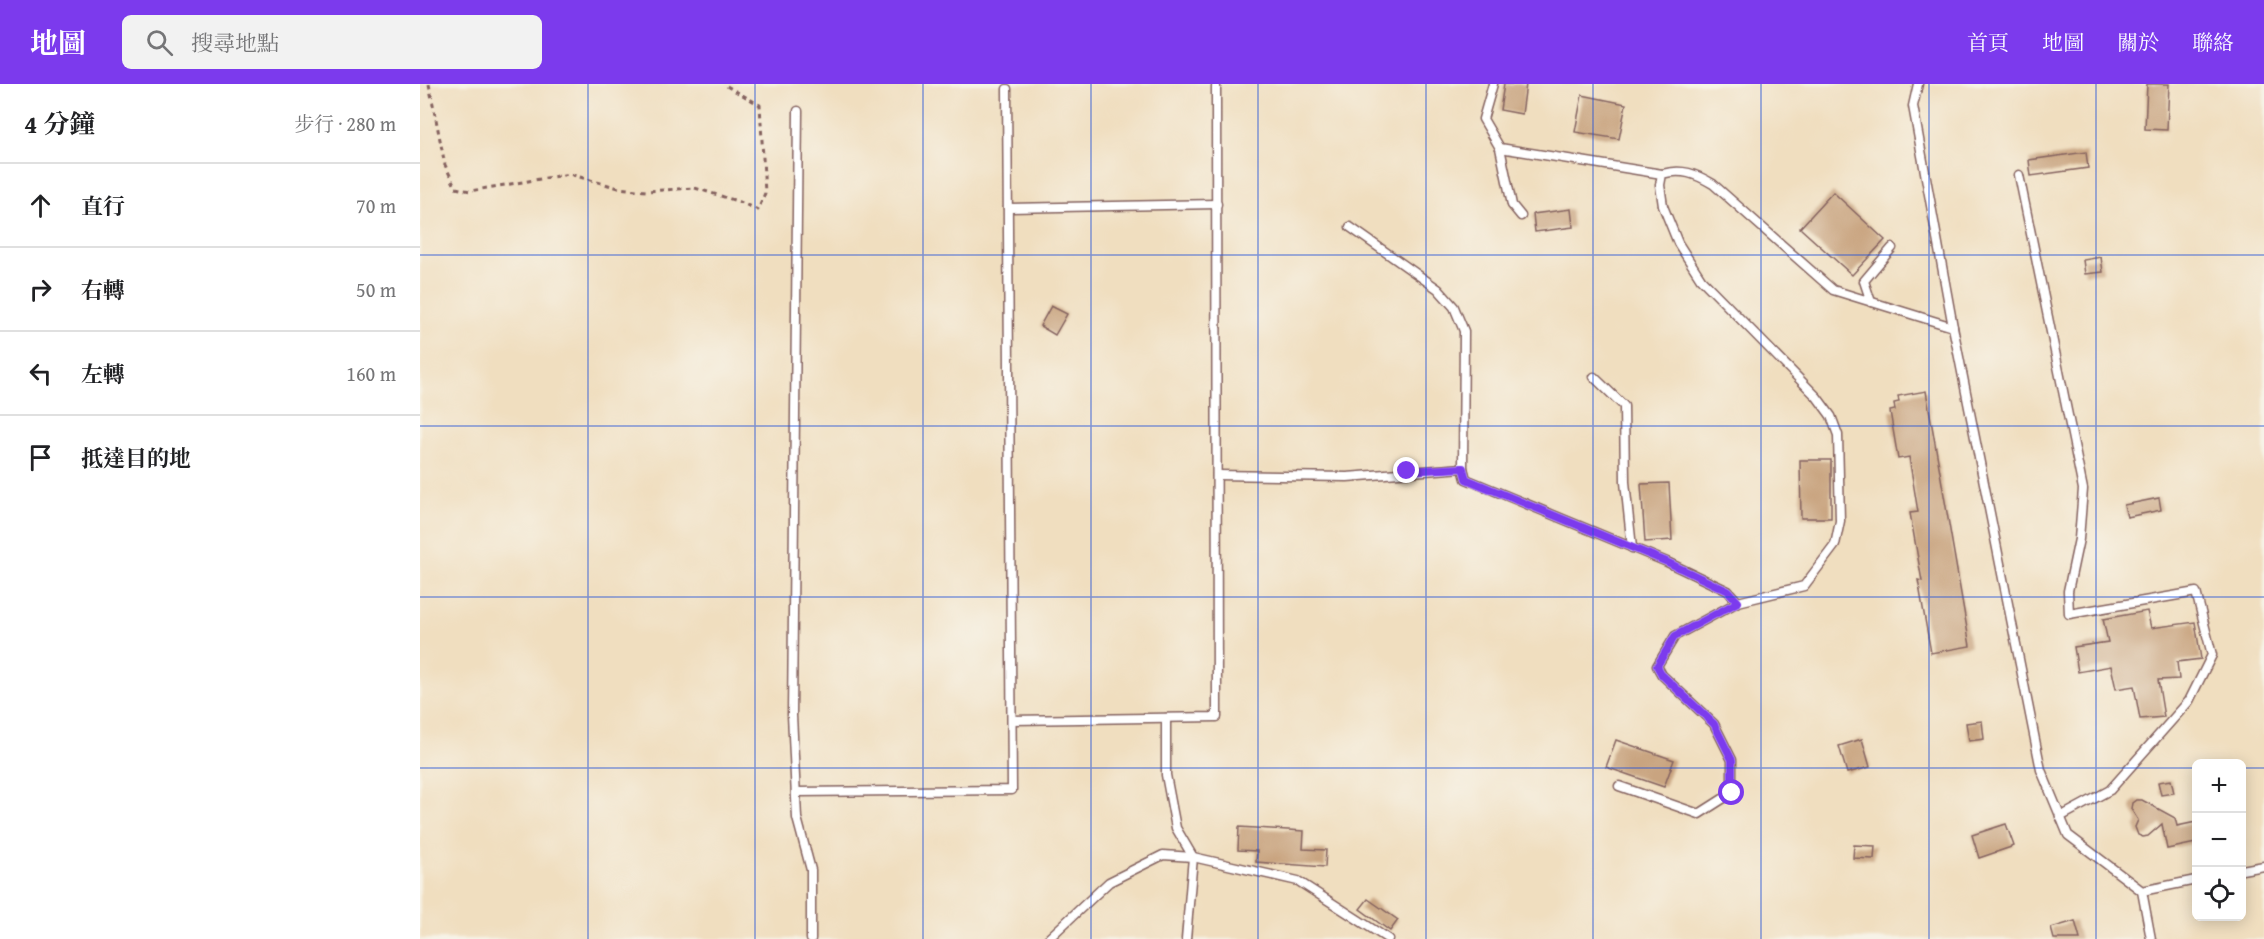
<!DOCTYPE html>
<html lang="zh-TW">
<meta charset="utf-8">
<style>
:root{--surface:#fff;--page:#f2f2f2;--text:#202124;--muted:#757577;--line:#e0e0e0;--accent:#7c3aed}
body{margin:0;font-family:"Gentium Book Plus","Noto Serif TC",serif;background:var(--page);color:var(--text)}
.controls{position:absolute;right:18px;bottom:18px;display:grid;overflow:hidden;border-radius:9px;box-shadow:0 3px 15px #0003}
.controls button{width:54px;height:54px;display:grid;place-items:center;padding:0;border:0;border-bottom:2px solid var(--line);background:var(--surface);color:var(--text);font:30px sans-serif}
.stop{position:absolute;width:18px;height:18px;margin:-14px;border:4px solid #7c3aed;border-radius:50%;background:#fff}
.stop.end{background:#7c3aed;border-color:#fff;box-shadow:0 2px 6px #0008}
.list{margin:0;padding:0;list-style:none}
h2{display:flex;justify-content:space-between;align-items:center;height:78px;margin:0;padding:0 24px;font-size:26px}
h2 small{font-size:20px;font-weight:400;color:var(--muted)}
.list li{display:grid;grid-template-columns:39px 1fr auto;gap:18px;align-items:center;box-sizing:border-box;height:84px;padding:0 24px;border-top:2px solid var(--line)}
.list b{display:block;font-size:22px;white-space:nowrap}
.list em{font-size:20px;font-style:normal;color:var(--muted)}
.icon{flex:none;width:33px;height:33px;fill:none;stroke:currentColor;stroke-width:2;stroke-linecap:round;stroke-linejoin:round}
.map{position:relative;flex:none;width:1844px;height:855px;overflow:hidden}
header{display:flex;align-items:center;gap:36px;box-sizing:border-box;height:84px;padding:0 30px;background:var(--accent);color:#fff}
header strong{font-size:28px}
nav{display:flex;gap:33px;margin-inline-start:auto;font-size:21px}
.search{width:420px;height:54px;background:var(--page);display:flex;align-items:center;gap:15px;box-sizing:border-box;padding:0 21px;border-radius:9px;color:var(--muted);font-size:22px}
main{display:flex}
aside{flex:1;background:var(--surface)}
.map>svg:first-child{display:block}
.building{fill:#c9a480}
.lines{fill:none;stroke-linecap:round;stroke-linejoin:round}
.service-casing{stroke:#84625f;stroke-width:11}
.path{stroke:#84625f;stroke-width:3;stroke-dasharray:4.5 4.5;stroke-linecap:butt}
.service{stroke:#fff;stroke-width:8}
.route{stroke:#7c3aed;stroke-width:8}
.grid{fill:none;stroke:#1d4ed8;stroke-width:1.5;stroke-opacity:0.55}
</style>
<header>
<strong>地圖</strong>
<div class="search"><svg class="icon" aria-label="search" viewBox="0 0 24 24"><circle cx="10" cy="10" r="6"/><path d="M15 15l6 6"/></svg>搜尋地點</div>
<nav><a>首頁</a><a>地圖</a><a>關於</a><a>聯絡</a></nav>
</header>
<main>
<aside>
<h2>4 分鐘<small>步行 · 280 m</small></h2>
<ul class="list">
<li><svg class="icon" aria-label="ahead" viewBox="0 0 24 24"><path d="M12 20V5M6 11l6-6 6 6"/></svg><div><b>直行</b></div><em>70 m</em></li>
<li><svg class="icon" aria-label="right" viewBox="0 0 24 24"><path d="M7 20v-9h11M14 6l5 5-5 5"/></svg><div><b>右轉</b></div><em>50 m</em></li>
<li><svg class="icon" aria-label="left" viewBox="0 0 24 24"><path d="M17 20v-9H6M10 6l-5 5 5 5"/></svg><div><b>左轉</b></div><em>160 m</em></li>
<li><svg class="icon" aria-label="arrive" viewBox="0 0 24 24"><path d="M6 21V4h12l-3 4 3 4H6"/></svg><div><b>抵達目的地</b></div></li>
</ul>
</aside>
<div class="map">
<svg width="1844" height="855" viewBox="0 0 1844 855">
<rect width="100%" height="100%" fill="#f7f3e8"/>
<filter id="ink" filterUnits="userSpaceOnUse"><feTurbulence type="fractalNoise" baseFrequency=".0167" numOctaves="2"/><feDisplacementMap in="SourceGraphic" scale="12" xChannelSelector="R" yChannelSelector="G"/><feConvolveMatrix kernelMatrix="1 2 1 2 8 2 1 2 1" color-interpolation-filters="sRGB"/></filter>
<filter id="wash" filterUnits="userSpaceOnUse"><feTurbulence type="fractalNoise" baseFrequency=".008" numOctaves="4" result="noise"/><feDisplacementMap in="SourceGraphic" scale="24" xChannelSelector="R" yChannelSelector="G"/><feGaussianBlur stdDeviation="1.35" result="paint"/><feColorMatrix in="noise" values="0 0 0 0 0 0 0 0 0 0 0 0 0 0 0 0 0 1.4 0 .05"/><feComposite in="paint" operator="in"/></filter>
<g filter="url(#wash)">
<rect width="100%" height="100%" fill="#f0debf"/>
<g id="blocks">
<g class="building">
<path d="M1084,0H1106L1102,30L1080,26Z"/>
<path d="M1727,0H1749L1747,46L1725,45Z"/>
<path d="M1162,11L1206,20L1199,55L1155,48Z"/>
<path d="M1666,68L1668,84L1611,92L1609,76Z"/>
<path d="M1413,108L1465,156L1432,191L1380,144Z"/>
<path d="M1151,125L1153,143L1115,148L1113,130Z"/>
<path d="M1681,173L1683,188L1665,190L1663,176Z"/>
<path d="M631,222L647,230L635,251L620,242Z"/>
<path d="M1506,307L1550,562L1511,569L1498,496L1502,497L1490,429L1498,428L1489,373L1478,375L1470,327L1475,326L1474,319L1479,318L1478,312Z"/>
<path d="M1380,376H1411V434H1381Z"/>
<path d="M1249,399L1252,456L1225,458L1221,400Z"/>
<path d="M1739,414L1741,426L1707,433L1704,421Z"/>
<path d="M1727,527L1731,544L1775,538L1781,575L1757,578L1759,595L1738,596L1744,633L1720,635L1714,602L1696,605L1691,582L1658,588L1654,563L1688,558L1683,535Z"/>
<path d="M1562,637L1564,655L1549,657L1546,639Z"/>
<path d="M1442,655L1450,683L1427,689L1419,662Z"/>
<path d="M1196,656L1254,676L1244,703L1186,683Z"/>
<path d="M1751,696L1754,709L1741,711L1738,698Z"/>
<path d="M1716,716H1722L1755,734L1757,742L1776,738V759L1747,765L1742,740L1728,752L1723,753L1718,751L1715,743L1718,736L1711,725L1712,719Z"/>
<path d="M1586,740L1594,762L1559,774L1552,751Z"/>
<path d="M819,743L884,747L883,765L906,766L905,783L836,778L837,767L818,766Z"/>
<path d="M1434,761L1455,762L1454,775L1433,774Z"/>
<path d="M948,815L978,836L970,847L940,825Z"/>
<path d="M1655,837L1660,855H1634L1631,844Z"/>
</g>
</g>
</g>
<g filter="url(#ink)">
<use href="#blocks" fill-opacity="0" stroke="#84625f" stroke-width="1.5"/>
<g class="lines">
<g class="service-casing">
<g id="service">
<path d="M1073,0L1063,35L1080,64L1242,90"/>
<path d="M1498,0L1493,22L1533,243L1621,686L1648,751L1722,807L1776,796"/>
<path d="M378,27L372,631L377,734L391,786V855"/>
<path d="M1080,64L1092,121L1101,132"/>
<path d="M1599,91L1663,405L1659,455L1648,507L1649,530L1776,508L1792,571L1769,617L1690,706L1640,733"/>
<path d="M588,124L797,120"/>
<path d="M930,143L1018,205L1034,223L1044,247L1043,384L1046,395L1247,478L1308,507L1318,518"/>
<path d="M1451,218L1444,197L1472,164"/>
<path d="M1174,293L1204,322L1205,398L1212,464"/>
<path d="M797,391L927,393L1043,384"/>
<path d="M746,634V691L756,744L773,773L766,855"/>
<path d="M592,636L797,633L796,3"/>
<path d="M1199,702L1279,730L1312,709V676L1294,640L1242,591L1237,582L1255,552L1318,518L1384,502L1415,461L1420,437L1418,351L1411,332L1397,313L1281,195L1258,159L1243,122L1240,101L1242,90C1262,84 1276,90 1293,100L1413,206L1533,243"/>
<path d="M376,708L592,706L587,5"/>
<path d="M1822,786L1844,782"/>
<path d="M1722,807L1731,855"/>
<path d="M628,855L689,798L743,771L773,773L878,797L968,855"/>
</g>
</g>
<path class="path" d="M9,0L25,81L36,104L50,107L149,90L199,104L226,107L275,104L320,118L338,126L345,109L340,21L303,0"/>
<use href="#service" class="service"/>
</g>
</g>
<g class="lines" filter="url(#ink)">
<path class="route" d="M987,387L1043,384L1046,395L1247,478L1308,507L1318,518L1255,552L1237,582L1242,591L1294,640L1312,676V709"/>
</g>
<path class="grid" d="M168,0V855M335,0V855M503,0V855M671,0V855M838,0V855M1006,0V855M1173,0V855M1341,0V855M1509,0V855M1676,0V855M0,171H1844M0,342H1844M0,513H1844M0,684H1776M1822,684H1844"/>
</svg>
<div class="controls">
<button>+</button>
<button>−</button>
<button><svg class="icon" aria-label="locate" viewBox="0 0 24 24"><circle cx="12" cy="12" r="6"/><path d="M12 2v4M12 18v4M2 12h4M18 12h4"/></svg></button>
</div>
<div class="stop" style="left:1312px;top:709px"></div>
<div class="stop end" style="left:987px;top:387px"></div>
</div>
</main>
